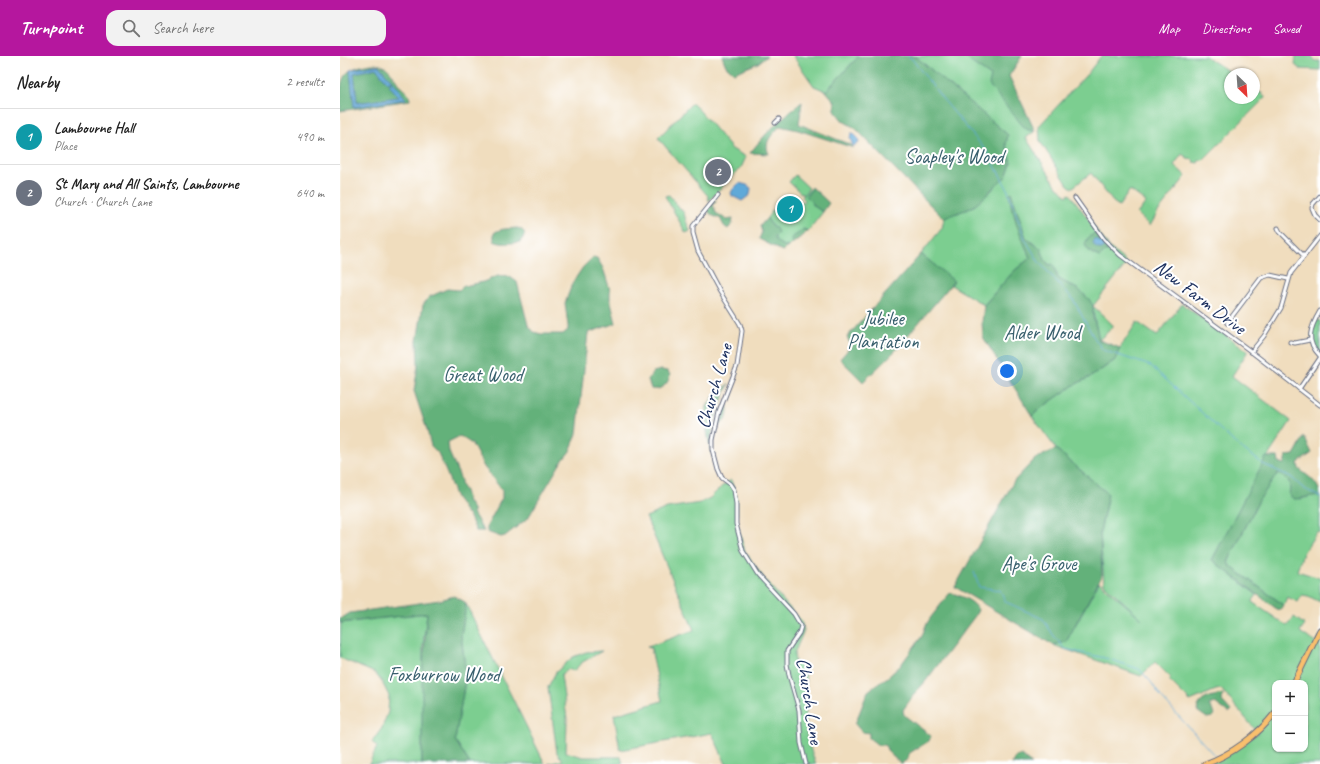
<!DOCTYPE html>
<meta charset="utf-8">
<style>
:root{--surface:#fff;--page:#f2f2f2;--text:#222;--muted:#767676;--line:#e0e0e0;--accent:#b5179e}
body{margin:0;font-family:Caveat,sans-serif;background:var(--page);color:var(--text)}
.controls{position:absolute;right:12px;bottom:12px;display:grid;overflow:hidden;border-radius:8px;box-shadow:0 1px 3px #0004}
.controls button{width:36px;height:36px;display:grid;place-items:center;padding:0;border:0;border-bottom:1px solid var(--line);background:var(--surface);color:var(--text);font:20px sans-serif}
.compass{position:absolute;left:884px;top:12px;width:36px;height:36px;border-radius:50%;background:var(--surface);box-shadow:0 1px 3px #0004;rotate:155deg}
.you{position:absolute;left:667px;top:315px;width:14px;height:14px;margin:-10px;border:3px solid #fff;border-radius:50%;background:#1a73e8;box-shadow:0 0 0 6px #1a73e833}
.badge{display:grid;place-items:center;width:26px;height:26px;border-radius:50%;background:var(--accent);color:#fff;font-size:13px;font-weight:700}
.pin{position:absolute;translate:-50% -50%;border:2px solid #fff;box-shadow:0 1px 4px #0006}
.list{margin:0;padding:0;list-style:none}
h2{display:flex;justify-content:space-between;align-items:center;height:52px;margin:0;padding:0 16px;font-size:17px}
h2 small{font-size:13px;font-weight:400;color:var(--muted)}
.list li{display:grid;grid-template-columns:26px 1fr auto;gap:12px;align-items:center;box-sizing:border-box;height:56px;padding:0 16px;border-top:1px solid var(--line)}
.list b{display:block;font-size:15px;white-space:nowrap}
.list p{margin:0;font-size:13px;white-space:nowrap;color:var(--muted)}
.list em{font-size:13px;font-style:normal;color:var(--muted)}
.icon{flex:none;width:22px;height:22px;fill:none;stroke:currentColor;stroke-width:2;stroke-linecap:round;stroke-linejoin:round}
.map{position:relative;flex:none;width:980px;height:708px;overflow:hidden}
header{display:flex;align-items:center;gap:24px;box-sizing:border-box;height:56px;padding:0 20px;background:var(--accent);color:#fff}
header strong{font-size:19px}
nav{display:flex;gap:22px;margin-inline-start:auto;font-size:14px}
.search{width:280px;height:36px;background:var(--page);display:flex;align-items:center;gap:10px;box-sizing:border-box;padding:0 14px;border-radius:12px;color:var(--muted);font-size:15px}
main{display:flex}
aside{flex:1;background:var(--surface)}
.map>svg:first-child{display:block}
.green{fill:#7bce90;stroke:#4b7e77;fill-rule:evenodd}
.forest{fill:#64b17a;stroke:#40706c;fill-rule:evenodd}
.water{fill:#61a9d8;stroke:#3e6c9b}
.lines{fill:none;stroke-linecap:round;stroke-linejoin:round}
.stream{stroke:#61a9d8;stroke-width:1}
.street-casing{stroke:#666c80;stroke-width:5}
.primary-casing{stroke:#666c80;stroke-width:7}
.street{stroke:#fff;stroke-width:3}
.primary{stroke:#f9bf6d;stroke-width:5}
.labels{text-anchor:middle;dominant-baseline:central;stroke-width:4;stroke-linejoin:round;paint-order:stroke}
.park-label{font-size:20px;fill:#385f6d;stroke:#fff}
.street-label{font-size:20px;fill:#1b2f5e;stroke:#fff}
</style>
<header>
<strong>Turnpoint</strong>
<div class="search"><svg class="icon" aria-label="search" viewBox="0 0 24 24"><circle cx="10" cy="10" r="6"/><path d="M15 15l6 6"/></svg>Search here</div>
<nav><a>Map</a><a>Directions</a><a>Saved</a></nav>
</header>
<main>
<aside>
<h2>Nearby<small>2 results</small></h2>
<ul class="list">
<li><span class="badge" style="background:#0f9aa8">1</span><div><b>Lambourne Hall</b><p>Place</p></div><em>490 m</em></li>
<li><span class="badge" style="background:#6b7280">2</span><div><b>St Mary and All Saints, Lambourne</b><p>Church · Church Lane</p></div><em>640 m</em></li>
</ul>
</aside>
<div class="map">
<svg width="980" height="708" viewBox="0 0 980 708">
<rect width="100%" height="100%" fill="#fff"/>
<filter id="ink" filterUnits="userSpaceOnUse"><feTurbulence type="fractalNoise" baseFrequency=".025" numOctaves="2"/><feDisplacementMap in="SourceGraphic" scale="8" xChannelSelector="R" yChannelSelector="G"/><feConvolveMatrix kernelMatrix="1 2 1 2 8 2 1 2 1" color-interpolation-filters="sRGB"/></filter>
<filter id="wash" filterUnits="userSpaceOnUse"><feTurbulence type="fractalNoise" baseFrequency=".012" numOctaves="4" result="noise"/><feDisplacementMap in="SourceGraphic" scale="16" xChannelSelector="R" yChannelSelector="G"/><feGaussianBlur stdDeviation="0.9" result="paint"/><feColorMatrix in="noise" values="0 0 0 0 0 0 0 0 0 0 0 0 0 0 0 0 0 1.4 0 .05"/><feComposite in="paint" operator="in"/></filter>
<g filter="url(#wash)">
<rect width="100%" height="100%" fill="#f0ddbe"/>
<g class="green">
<path d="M453,0H519L486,35L474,30Z"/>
<path d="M575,0H624L629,5L651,20L688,74L695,75L686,82L718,132L719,131L726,140L730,138L757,175L747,183L751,197L759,201L770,192L787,207L753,250L774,270L759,284C757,271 753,263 753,250L739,234L719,223L717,220V217L705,204L701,193L686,182L671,136C667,149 685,187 690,202L674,215L644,249L611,229L613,225L581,198L602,172L604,163L611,158L618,157L623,154H627L634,150L652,134L660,124L666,121L671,107L666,88L668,79Z"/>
<path d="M761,0H865L893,18H890V42H914V31L925,40V42L862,105L860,103L858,107L853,106L854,105L850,102L849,103L842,98L834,109L846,120L818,156L810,170L797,158L806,146L790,134L779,150L773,146L751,117L732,132L728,129L700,85L699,70L748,17Z"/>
<path d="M956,0H972L975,5H980V14L960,13L955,9Z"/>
<path d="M351,48H354L392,93L406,101L401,112L397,115L369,145L368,140L318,82Z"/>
<path d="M455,119L469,132L463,139L449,126Z"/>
<path d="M472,131L473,132L466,140L472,146L474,150L483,156L468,175L463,173C459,178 454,180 451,184L452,188L448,191C432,186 435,186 436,171L432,170L427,162L436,150L443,155L441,158L449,163L455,154V149L458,146H464L465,144L462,141Z"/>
<path d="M329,139L344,157L346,165L350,175L346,177L325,140Z"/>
<path d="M842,248L908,295L892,320L951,365L923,408L872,504L917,539L912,546L947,570L954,561L965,569L960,576L976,587L980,580V708H870L918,677L881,633L876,634L850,645L829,624L831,622L815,606L801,620L713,589L726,586L759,526L802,563L764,528L760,476L768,438L716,393L692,360L700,353L734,329L752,320L774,305L780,292L797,266L817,280ZM935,627H965V693H935Z"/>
<path d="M979,264L980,265V298C970,287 971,277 976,265Z"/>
<path d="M938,417C950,424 951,425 949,439L961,443L974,439L980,440V477L977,476L963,497L957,515L980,522V546L968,540L962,539L958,546L947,541L943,551L941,547L890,510L888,506L919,444Z"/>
<path d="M391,424L397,443V468L405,495L426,525L461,565L464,574L454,598L455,606L460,608L465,614L466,632V665L467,683L476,708H386L372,677L280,694L274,659L322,645L311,592L307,591L354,574L306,461L327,452L360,447L370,442L381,431Z"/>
<path d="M125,546L205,708H130L115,684L126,619L121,579L126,549Z"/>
<path d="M87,557L83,589L82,708H29L37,691L32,686L42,672L48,656L49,640L42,626L35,617L0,602L1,567Z"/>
<path d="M262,595L241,607L234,615L229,613L221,619L227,663L226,696L243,701H281L283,708H208L223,704L217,697L208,631L216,616L233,601L246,596Z"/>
</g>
<g class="forest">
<path d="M382,0H427L418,7L394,17L386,10Z"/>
<path d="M519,0H575L668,79L666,88L671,107L666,121C654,128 647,141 635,149C626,156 614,156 604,163L515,72L503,65L495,55V46L486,35Z"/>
<path d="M624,0H682L669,20L695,75L688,74L683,70L649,29L651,20L629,5Z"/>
<path d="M32,8C51,8 51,19 61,31C66,36 69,37 70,44L0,55C0,23 0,12 32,8ZM38,9L52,25L48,27L36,12L14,17L17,47L60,41L14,51L10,14Z"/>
<path d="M462,46L459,68L511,89L514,92L458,74L440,70C432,79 423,86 429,98L410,97C425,78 442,61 462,46Z"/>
<path d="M473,132L489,147L483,156L474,150L472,146L466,140Z"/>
<path d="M671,136L686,182L701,193L705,204L709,209L713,208C716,213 715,219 719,223L739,234L749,243L753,250V261L757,274L759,284L780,292L775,304L752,320L734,329L700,353L692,360L643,281L642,266L644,249L674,215L690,202L676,167L675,159L672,154L669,138Z"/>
<path d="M375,144L377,145L373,149L376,157L387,164L393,163L392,168L388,173L384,170L380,162C374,161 370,159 367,153Z"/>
<path d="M427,162L432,170L436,171L438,177L434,181C436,187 442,189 448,191L442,195L419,183L422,176L420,170Z"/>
<path d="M177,172L181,173L185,177L183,182L180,186C171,187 161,189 154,185V177C160,172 169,173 177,172Z"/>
<path d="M463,173L468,175L452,188L451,182L459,177Z"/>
<path d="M757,175L770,192L759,201L749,195L745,189L747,183Z"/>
<path d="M581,198L614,225L554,296L523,326L500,303L511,290L507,281Z"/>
<path d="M253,201L257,202L263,212L270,234V243L276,267L248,277L237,378L230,395L220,408L188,462L165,480L161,481L147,476V470L162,442V434L144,411L132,388L120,380L108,386L109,396L121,424V429L125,435L128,446L133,453V457L144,475H136L129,459L126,458L122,450L116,442L107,418L98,397L91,390L87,374L74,335L78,309L77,285L83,249L89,241L107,233L119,234L124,230L143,226L158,220L170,221L177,226L188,269L194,276L201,278H223L228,274V270L225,247L233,226L243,211Z"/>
<path d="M321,314L327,315L330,318C329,328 321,335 311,333L308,324L313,316Z"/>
<path d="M389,328C378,351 372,368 370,394L366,369V352L374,340Z"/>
<path d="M387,347C389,357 388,363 379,370Z"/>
<path d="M964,381L972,397L958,407L959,413C968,420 980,427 980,440C970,439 963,443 954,443L949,439C951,426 950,423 938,417L919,444L888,506L890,510L941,547L943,551L938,554L872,504L926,401H938L939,407L944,408L946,400L954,399Z"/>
<path d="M716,393L768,438L760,476L762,519L726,586L713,589L615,531L674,425L695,403Z"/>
<path d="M610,537C618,538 635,545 638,554L635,560L585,626L575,637L563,654L564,659L591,680L589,685L568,698V703L561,708L548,696L545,689H538L529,682V677L522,676L515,668L528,635L549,620L560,610L582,580L586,569L591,561Z"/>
<path d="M114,540L125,546L126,549L121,579L126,619L115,684L130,708H82V622L87,557L0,567V563L10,557L100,544Z"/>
<path d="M883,638L882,645L891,655L889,657L875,647L869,649L875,658L873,661L867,662L857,655C858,642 872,640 883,638Z"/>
<path d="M682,699L686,704L692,708H672L676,701Z"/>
</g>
<g class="water">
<path d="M38,9L52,25L48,27L36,12L14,17L17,47L59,41L49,29L53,26L66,43L14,51L10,14Z"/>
<path d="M511,77H513L518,82L519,87L513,90L510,82Z"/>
<path d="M399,127L407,129L411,132L410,139L402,145L392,140L391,137L393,133Z"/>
<path d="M755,183L763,187L764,190L762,193H759L755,191L753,187Z"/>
</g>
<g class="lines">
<g class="stream">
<path d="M568,0L572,3L602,42L648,97L667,132L685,183L699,206L733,243L753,280L763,294L811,310L895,387L923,408L951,421L963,432L980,441"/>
<path d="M634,516L639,531L660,534L666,546L703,563L714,580L725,593L769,603L799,613L811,626L821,641L875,700"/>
</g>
</g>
</g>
<g filter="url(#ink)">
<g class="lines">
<g class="street-casing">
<g id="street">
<path d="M435,67L439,63"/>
<path d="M378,139L353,170V177L358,195L380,236L400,268L402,275L397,310L379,356L373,384V394L378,413L382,422L390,428L394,434L396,448V468L403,495L418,519L454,558L461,570L459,577L447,595V608L449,619L459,654L461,687L466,708"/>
<path d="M980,140L973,148L972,152L975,159L980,164"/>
<path d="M735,142L764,183L780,199L909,294L980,349"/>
<path d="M938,172L940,176L964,200"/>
<path d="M980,255C970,272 965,285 980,300"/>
<path d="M887,267L921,222L930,219L948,223"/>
<path d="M950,286L955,287L970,284"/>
<path d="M911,296L924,280L941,252L951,217L980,180"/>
<path d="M959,333L980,302"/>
</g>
</g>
<g class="primary-casing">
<g id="primary">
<path d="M954,627L980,574"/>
<path d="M865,708C891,699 918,679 935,657"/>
</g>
</g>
<use href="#street" class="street"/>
<use href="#primary" class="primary"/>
</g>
</g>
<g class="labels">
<g class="park-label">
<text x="614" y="100">Soapley's Wood</text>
<text x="543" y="262">Jubilee<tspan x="543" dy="23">Plantation</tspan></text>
<text x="702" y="276">Alder Wood</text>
<text x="143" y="318">Great Wood</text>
<text x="699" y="507">Ape's Grove</text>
<text x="104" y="618">Foxburrow Wood</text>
</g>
<g class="street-label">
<text transform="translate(860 241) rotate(37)">New Farm Drive</text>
<text transform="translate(374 330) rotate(-74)">Church Lane</text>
<text transform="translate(470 645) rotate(81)">Church Lane</text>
</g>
</g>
</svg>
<div class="controls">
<button>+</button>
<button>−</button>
</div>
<svg class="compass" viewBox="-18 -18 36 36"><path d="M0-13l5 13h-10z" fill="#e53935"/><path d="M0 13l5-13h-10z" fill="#767676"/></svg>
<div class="you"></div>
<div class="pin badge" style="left:450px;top:153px;background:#0f9aa8">1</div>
<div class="pin badge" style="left:378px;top:116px;background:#6b7280">2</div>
</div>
</main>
